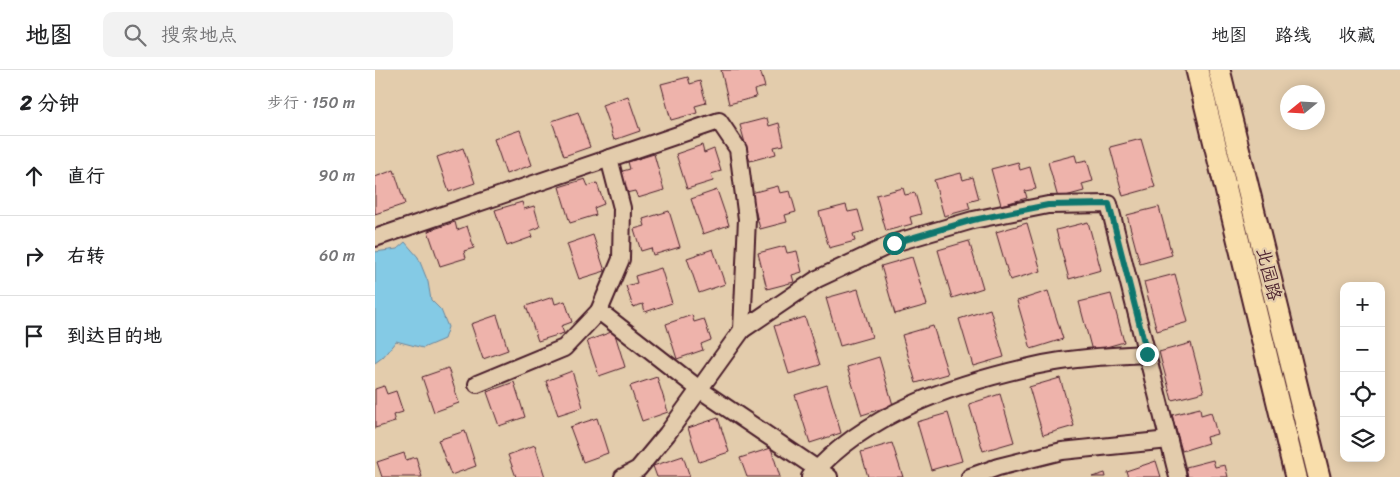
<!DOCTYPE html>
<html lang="zh">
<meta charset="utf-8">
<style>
:root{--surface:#fff;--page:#f2f2f2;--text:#202124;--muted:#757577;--line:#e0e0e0}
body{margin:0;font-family:Sriracha,"LXGW WenKai TC",sans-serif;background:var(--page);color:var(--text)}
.controls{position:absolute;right:15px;bottom:15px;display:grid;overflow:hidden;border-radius:10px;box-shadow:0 2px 12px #0003}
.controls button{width:45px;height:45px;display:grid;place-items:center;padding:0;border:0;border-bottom:1px solid var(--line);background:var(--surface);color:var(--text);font:25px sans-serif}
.compass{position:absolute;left:905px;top:15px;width:45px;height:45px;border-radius:50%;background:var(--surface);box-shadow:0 2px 12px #0003;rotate:252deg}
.stop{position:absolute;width:15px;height:15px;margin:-11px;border:4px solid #0f766e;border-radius:50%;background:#fff}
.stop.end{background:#0f766e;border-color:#fff;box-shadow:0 1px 5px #0008}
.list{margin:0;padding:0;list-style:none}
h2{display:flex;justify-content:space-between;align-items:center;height:65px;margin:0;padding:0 20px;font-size:21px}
h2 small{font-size:16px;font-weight:400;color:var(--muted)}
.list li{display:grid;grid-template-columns:32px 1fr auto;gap:15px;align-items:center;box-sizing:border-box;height:80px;padding:0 20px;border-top:1px solid var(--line)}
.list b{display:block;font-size:19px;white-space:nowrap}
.list em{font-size:16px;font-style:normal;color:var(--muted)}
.icon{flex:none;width:28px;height:28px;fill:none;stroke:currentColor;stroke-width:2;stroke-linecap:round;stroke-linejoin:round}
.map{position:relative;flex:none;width:1025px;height:407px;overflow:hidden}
header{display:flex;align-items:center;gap:30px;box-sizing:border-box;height:70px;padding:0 25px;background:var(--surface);border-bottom:1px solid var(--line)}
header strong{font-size:24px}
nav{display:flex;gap:28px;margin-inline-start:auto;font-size:18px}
.search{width:350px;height:45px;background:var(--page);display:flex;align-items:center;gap:12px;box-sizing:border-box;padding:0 18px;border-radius:10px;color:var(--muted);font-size:19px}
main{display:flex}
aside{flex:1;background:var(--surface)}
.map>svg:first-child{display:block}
.water{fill:#84cae5;stroke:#6d869b}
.building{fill:#eeb3ab;stroke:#4a1f2b}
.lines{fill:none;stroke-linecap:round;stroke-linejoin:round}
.minor-casing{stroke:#4a1f2b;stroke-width:20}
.major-casing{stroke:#4a1f2b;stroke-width:25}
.minor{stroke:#e3ccac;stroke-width:16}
.major{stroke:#f9deab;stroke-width:21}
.route{stroke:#0f766e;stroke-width:6}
.labels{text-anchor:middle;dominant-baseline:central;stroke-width:4.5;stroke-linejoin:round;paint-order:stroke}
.street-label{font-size:18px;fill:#4a1f2b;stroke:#e3ccac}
</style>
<header>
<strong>地图</strong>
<div class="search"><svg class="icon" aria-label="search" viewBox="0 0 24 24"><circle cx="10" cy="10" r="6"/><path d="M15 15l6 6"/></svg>搜索地点</div>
<nav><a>地图</a><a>路线</a><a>收藏</a></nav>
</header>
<main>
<aside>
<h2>2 分钟<small>步行 · 150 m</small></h2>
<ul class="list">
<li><svg class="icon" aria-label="ahead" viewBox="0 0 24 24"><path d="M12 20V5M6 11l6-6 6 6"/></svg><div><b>直行</b></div><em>90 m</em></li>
<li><svg class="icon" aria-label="right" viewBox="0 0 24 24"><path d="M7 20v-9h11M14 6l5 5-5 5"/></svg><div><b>右转</b></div><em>60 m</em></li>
<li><svg class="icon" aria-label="arrive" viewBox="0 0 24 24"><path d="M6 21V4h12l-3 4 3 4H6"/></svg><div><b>到达目的地</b></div></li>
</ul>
</aside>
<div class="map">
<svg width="1025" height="407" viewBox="0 0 1025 407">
<rect width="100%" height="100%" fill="#e3ccac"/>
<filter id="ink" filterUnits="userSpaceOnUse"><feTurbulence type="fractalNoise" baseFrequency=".02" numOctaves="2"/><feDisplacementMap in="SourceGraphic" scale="10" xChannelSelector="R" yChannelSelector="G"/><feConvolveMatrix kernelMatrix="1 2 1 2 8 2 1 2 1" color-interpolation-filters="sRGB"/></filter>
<g filter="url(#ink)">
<path class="water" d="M30,172L43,187L53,212L56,230L66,240L73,257L69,269L48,278L21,271L8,287L0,293V182L22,179Z"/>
<g class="building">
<path d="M346,0H385L390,17L379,20L381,27L354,34Z"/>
<path d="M313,7L315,14L325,11L331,33L320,36L322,43L296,50L286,14Z"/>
<path d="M253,26L265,61L239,70L227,35Z"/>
<path d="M203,42L215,77L189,86L177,51Z"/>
<path d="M392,48L394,56L404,53L409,75L399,77L401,84L375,91L365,55Z"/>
<path d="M145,60L157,95L131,104L119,69Z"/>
<path d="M766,69L780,117L748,126L735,77Z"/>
<path d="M327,75L329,83L339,79L346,101L336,104L338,111L312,119L301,84Z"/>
<path d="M88,78L100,113L74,122L62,87Z"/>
<path d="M279,84L289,120L263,128L260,121L251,123L244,102L255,99L253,92Z"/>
<path d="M700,85L702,92L712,90L718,111L707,114L709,121L683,128L673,92Z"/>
<path d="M643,92L645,100L655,97L661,119L650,121L652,128L626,135L616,99Z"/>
<path d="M19,100L30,134L0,144V107Z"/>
<path d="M586,103L588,110L598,107L604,129L593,132L595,139L569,146L559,110Z"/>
<path d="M210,109L213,116L222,113L229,134L219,138L221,145L195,153L184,117Z"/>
<path d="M403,116L405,123L415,121L421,142L410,145L412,152L385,159L376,123Z"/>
<path d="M528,118L530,125L540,123L546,144L535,147L537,154L511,161L501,125Z"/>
<path d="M342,120L354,155L328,164L316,129Z"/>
<path d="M147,132L149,139L159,136L165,157L155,161L157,167L132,176L120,140Z"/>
<path d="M471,135L473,142L483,140L489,161L478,164L480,171L454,178L444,142Z"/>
<path d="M784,137L797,185L765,194L752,145Z"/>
<path d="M294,141L305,177L278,185L276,178L266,181L259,159L270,156L268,149Z"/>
<path d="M80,152L82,160L92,156L99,178L89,181L91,188L65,196L53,161Z"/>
<path d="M713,152L726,200L694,209L681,160Z"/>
<path d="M652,153L666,201L635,210L621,162Z"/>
<path d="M218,165L230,201L204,209L192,174Z"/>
<path d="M594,171L608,218L577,228L563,180Z"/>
<path d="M410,176L412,183L422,181L427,202L417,205L419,212L392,219L383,183Z"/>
<path d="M338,179L350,214L324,223L312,188Z"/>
<path d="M537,187L552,235L520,244L506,196Z"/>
<path d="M286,198L297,233L270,242L268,234L258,237L251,216L262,213L260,206Z"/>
<path d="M800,204L813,252L782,261L769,212Z"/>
<path d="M483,219L497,267L465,276L451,228Z"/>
<path d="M673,221L688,269L656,279L642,231Z"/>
<path d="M736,224L749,272L717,281L704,232Z"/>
<path d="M178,227L180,234L190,231L197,252L186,256L189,263L163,271L151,236Z"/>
<path d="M615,239L629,287L598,296L584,249Z"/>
<path d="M122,245L133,280L108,289L96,254Z"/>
<path d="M317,245L319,252L329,249L336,270L326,274L328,280L302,289L291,254Z"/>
<path d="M430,247L445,295L414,304L399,256Z"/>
<path d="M558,256L573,304L541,313L527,265Z"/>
<path d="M239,261L250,297L224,306L212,271Z"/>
<path d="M816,273L829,322L797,330L784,282Z"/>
<path d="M504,287L518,335L487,345L472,297Z"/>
<path d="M73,298L84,333L59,342L47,307Z"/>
<path d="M197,301L208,337L183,345L171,311Z"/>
<path d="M282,307L293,342L267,351L255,316Z"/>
<path d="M685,308L699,356L668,365L654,317Z"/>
<path d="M139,312L150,347L124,356L112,322Z"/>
<path d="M452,315L466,363L435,373L420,325Z"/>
<path d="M9,316L12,324L21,321L28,342L18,345L20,352L0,358V319Z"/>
<path d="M625,324L639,372L608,381L594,334Z"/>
<path d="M825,338L826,345L836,342L842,364L831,367L833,373L807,381L797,345Z"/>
<path d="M573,343L587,391L556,400L542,352Z"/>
<path d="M222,348L233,383L208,392L195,357Z"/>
<path d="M343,348L354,382L324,392L313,358Z"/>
<path d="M90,361L101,396L76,405L63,370Z"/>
<path d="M517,373L528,407H493L486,382Z"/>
<path d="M160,375L170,407H141L133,385Z"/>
<path d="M396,378L405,407H372L365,388Z"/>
<path d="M29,383L31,390L41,387L47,407H7L2,392Z"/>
<path d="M308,386L315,407H282L278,396Z"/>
<path d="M838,390L840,397L850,395L853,407H813L811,397Z"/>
<path d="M781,391L786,407H753L751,401Z"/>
<path d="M730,403L731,407H717Z"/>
</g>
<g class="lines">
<g class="minor-casing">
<g id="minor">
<path d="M0,168L344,51L363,79L372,149L367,260"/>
<path d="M224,241L324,319L454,407"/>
<path d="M102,314L189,278L224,241L246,189L247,138L234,88"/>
<path d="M248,407L263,399L292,364L367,260L442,209L519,173L598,150L673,135L734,134L803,407"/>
<path d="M435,407C491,343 578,314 659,296C695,288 734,286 772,284"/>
<path d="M595,407L623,397L687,381L794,370"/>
</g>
</g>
<g class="major-casing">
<g id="major">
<path d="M822,0L921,407"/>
<path d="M844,0L944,407"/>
</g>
</g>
<use href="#minor" class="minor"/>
<use href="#major" class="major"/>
</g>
</g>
<g class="lines" filter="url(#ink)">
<path class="route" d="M519,173L598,150L673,135L734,134L772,284"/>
</g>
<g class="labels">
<g class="street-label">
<text transform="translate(894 204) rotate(76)">北园路</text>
</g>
</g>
</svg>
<div class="controls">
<button>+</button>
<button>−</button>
<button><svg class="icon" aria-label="locate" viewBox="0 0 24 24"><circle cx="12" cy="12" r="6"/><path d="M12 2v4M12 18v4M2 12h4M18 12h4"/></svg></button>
<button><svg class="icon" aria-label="layers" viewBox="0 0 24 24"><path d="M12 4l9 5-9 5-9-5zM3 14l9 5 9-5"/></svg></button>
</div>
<svg class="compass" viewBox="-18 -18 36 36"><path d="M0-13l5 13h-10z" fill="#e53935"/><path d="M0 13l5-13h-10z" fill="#757577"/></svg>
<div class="stop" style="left:519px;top:173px"></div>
<div class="stop end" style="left:772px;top:284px"></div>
</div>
</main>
